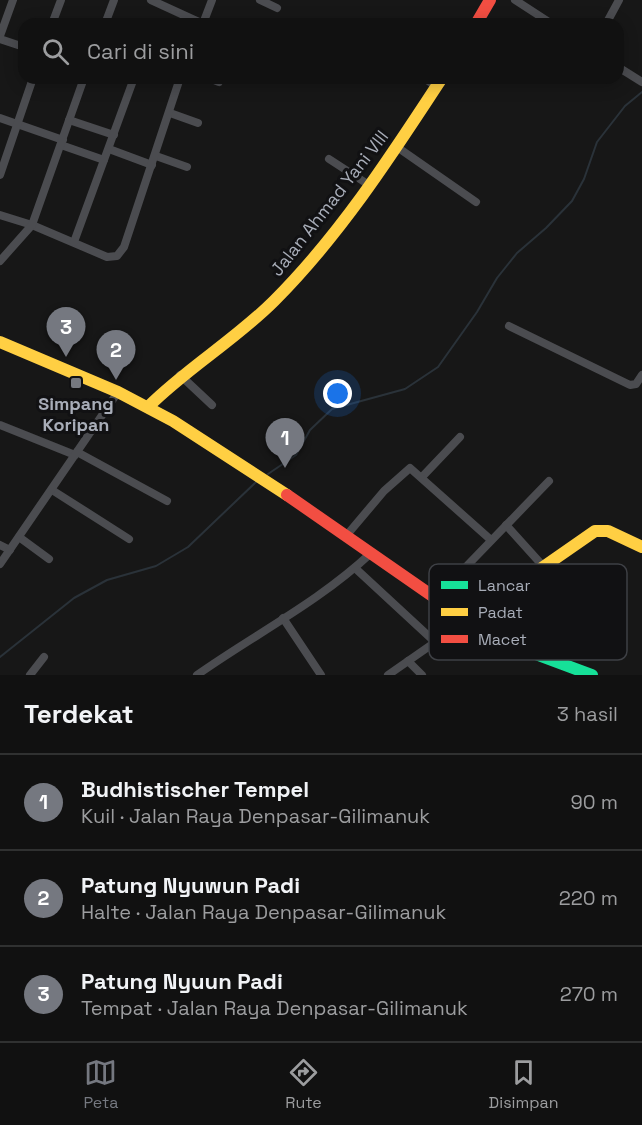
<!DOCTYPE html>
<html lang="id">
<meta charset="utf-8">
<style>
:root{--surface:#111;--page:#1e1f1f;--text:#f1f3f6;--muted:#9c9d9f;--line:#303131;--accent:#757880}
body{margin:0;font-family:"Space Grotesk",sans-serif;background:var(--page);color:var(--text)}
.you{position:absolute;left:338px;top:394px;width:21px;height:21px;margin:-15px;border:4px solid #fff;border-radius:50%;background:#1a73e8;box-shadow:0 0 0 9px #1a73e833}
.badge{display:grid;place-items:center;width:39px;height:39px;border-radius:50%;background:var(--accent);color:#fff;font-size:20px;font-weight:700}
.pin{position:absolute;translate:-50% -50px;filter:drop-shadow(0 2px 3px #0008)}
.pin::after{content:'';position:absolute;top:32px;width:21px;height:18px;background:inherit;clip-path:polygon(0 0,100% 0,50% 100%)}
.list{margin:0;padding:0;list-style:none}
h2{display:flex;justify-content:space-between;align-items:center;height:78px;margin:0;padding:0 24px;font-size:26px}
h2 small{font-size:20px;font-weight:400;color:var(--muted)}
.list li{display:grid;grid-template-columns:39px 1fr auto;gap:18px;align-items:center;box-sizing:border-box;height:96px;padding:0 24px;border-top:2px solid var(--line)}
.list b{display:block;font-size:22px;white-space:nowrap}
.list p{margin:0;font-size:20px;white-space:nowrap;color:var(--muted)}
.list em{font-size:20px;font-style:normal;color:var(--muted)}
.icon{flex:none;width:33px;height:33px;fill:none;stroke:currentColor;stroke-width:2;stroke-linecap:round;stroke-linejoin:round}
.map{position:relative;flex:none;width:642px;height:675px;overflow:hidden}
.search{position:absolute;background:var(--surface);box-shadow:0 3px 15px #0003;left:18px;right:18px;top:18px;height:66px;display:flex;align-items:center;gap:15px;box-sizing:border-box;padding:0 21px;border-radius:18px;color:var(--muted);font-size:22px}
.sheet{height:366px;background:var(--surface)}
nav{display:flex;justify-content:space-around;align-items:center;box-sizing:border-box;height:84px;border-top:2px solid var(--line);background:var(--surface);font-size:16px;color:var(--muted)}
nav a{display:grid;justify-items:center;gap:3px}
nav .on{color:var(--accent)}
.map>svg:first-child{display:block}
.lines{fill:none;stroke-linecap:round;stroke-linejoin:round}
.stream{stroke:#2a3239;stroke-width:2}
.street{stroke:#4b4c50;stroke-width:8}
.fast{stroke:#16e098;stroke-width:12}
.slow{stroke:#ffcf43;stroke-width:12}
.jam{stroke:#f24e42;stroke-width:12}
.poi-dot{fill:#757880;stroke:#111113;stroke-width:2}
.labels{text-anchor:middle;dominant-baseline:central;stroke-width:6;stroke-linejoin:round;paint-order:stroke}
.street-label{font-size:18px;fill:#a8adb8;stroke:#111113}
.poi-label{font-size:18px;font-weight:bold;fill:#a8adb8;stroke:#111113}
.key{fill:#111113;stroke:#3e4045;stroke-width:1.5}
.key-label{font-size:16px;fill:#a8adb8}
</style>
<div class="map">
<svg width="642" height="675" viewBox="0 0 642 675">
<rect width="100%" height="100%" fill="#171717"/>
<g class="lines">
<g class="stream">
<path d="M268,474L296,455L310,430L332,409L405,389L438,367L477,312L497,278L517,253L546,228L572,201L584,179L597,142L625,106L642,92"/>
<path d="M0,657L74,598L107,580L156,566L188,547L256,482"/>
</g>
<g class="street">
<path d="M151,0L201,23L204,21L212,0"/>
<path d="M260,0L277,8"/>
<path d="M515,0L552,24"/>
<path d="M52,24L61,0"/>
<path d="M105,24L114,0"/>
<path d="M606,24L619,0"/>
<path d="M0,36L13,0"/>
<path d="M0,39L24,47"/>
<path d="M618,67L642,82"/>
<path d="M209,78L219,82"/>
<path d="M424,78L437,87"/>
<path d="M170,113L198,123"/>
<path d="M0,118L63,140"/>
<path d="M69,120L114,135"/>
<path d="M61,145L104,160"/>
<path d="M397,147L476,202"/>
<path d="M109,149L152,165"/>
<path d="M156,156L187,167"/>
<path d="M329,159L369,185"/>
<path d="M0,175L33,78"/>
<path d="M0,215L32,225L107,257L117,256L124,247L180,78"/>
<path d="M74,242L134,78"/>
<path d="M0,261L32,225L84,78"/>
<path d="M509,326L630,385L636,384L642,375"/>
<path d="M180,375L212,405"/>
<path d="M0,425L75,455"/>
<path d="M77,452L167,501"/>
<path d="M422,477L460,437"/>
<path d="M52,490L129,539"/>
<path d="M506,525L543,566"/>
<path d="M346,536L384,491L410,468L491,540"/>
<path d="M19,537L49,559"/>
<path d="M0,545L10,550"/>
<path d="M0,564L118,392"/>
<path d="M355,568L435,642"/>
<path d="M489,604L461,578L460,573L549,481"/>
<path d="M283,618L321,675"/>
<path d="M408,661L422,675"/>
<path d="M30,675L44,657"/>
<path d="M197,675C255,634 319,602 371,553"/>
<path d="M388,675L467,620"/>
</g>
<path class="fast" d="M514,646L592,675"/>
<g class="slow">
<path d="M0,342L118,392L173,421L287,495"/>
<path d="M148,407C187,368 235,340 274,301C340,235 391,156 442,78"/>
<path d="M467,620L595,531H608L642,547"/>
</g>
<g class="jam">
<path d="M476,24L490,0"/>
<path d="M287,495L467,620L514,646"/>
</g>
</g>
<rect class="poi-dot" x="70" y="377" width="12" height="12" rx="3"/>
<g class="labels">
<g class="street-label">
<text transform="translate(329 203) rotate(-52)">Jalan Ahmad Yani VIII</text>
</g>
<g class="poi-label">
<text x="76" y="403">Simpang<tspan x="76" dy="21">Koripan</tspan></text>
</g>
</g>
<rect x="429" y="564" width="198" height="96" rx="9" class="key"/>
<rect x="441" y="581" width="27" height="8" fill="#16e098"/>
<rect x="441" y="608" width="27" height="8" fill="#ffcf43"/>
<rect x="441" y="635" width="27" height="8" fill="#f24e42"/>
<g class="key-label">
<text x="478" y="591">Lancar</text>
<text x="478" y="618">Padat</text>
<text x="478" y="645">Macet</text>
</g>
</svg>
<div class="you"></div>
<div class="pin badge" style="left:285px;top:468px">1</div>
<div class="pin badge" style="left:116px;top:380px">2</div>
<div class="pin badge" style="left:66px;top:357px">3</div>
<div class="search"><svg class="icon" aria-label="search" viewBox="0 0 24 24"><circle cx="10" cy="10" r="6"/><path d="M15 15l6 6"/></svg>Cari di sini</div>
</div>
<section class="sheet">
<h2>Terdekat<small>3 hasil</small></h2>
<ul class="list">
<li><span class="badge">1</span><div><b>Budhistischer Tempel</b><p>Kuil · Jalan Raya Denpasar-Gilimanuk</p></div><em>90 m</em></li>
<li><span class="badge">2</span><div><b>Patung Nyuwun Padi</b><p>Halte · Jalan Raya Denpasar-Gilimanuk</p></div><em>220 m</em></li>
<li><span class="badge">3</span><div><b>Patung Nyuun Padi</b><p>Tempat · Jalan Raya Denpasar-Gilimanuk</p></div><em>270 m</em></li>
</ul>
</section>
<nav>
<a class="on"><svg class="icon" aria-label="map" viewBox="0 0 24 24"><path d="M3 6l6-2 6 2 6-2v14l-6 2-6-2-6 2zM9 4v14M15 6v14"/></svg>Peta</a>
<a><svg class="icon" aria-label="directions" viewBox="0 0 24 24"><path d="M12 3l9 9-9 9-9-9zM9 14v-3h6M13 9l2 2-2 2"/></svg>Rute</a>
<a><svg class="icon" aria-label="saved" viewBox="0 0 24 24"><path d="M7 4h10v16l-5-4-5 4z"/></svg>Disimpan</a>
</nav>
